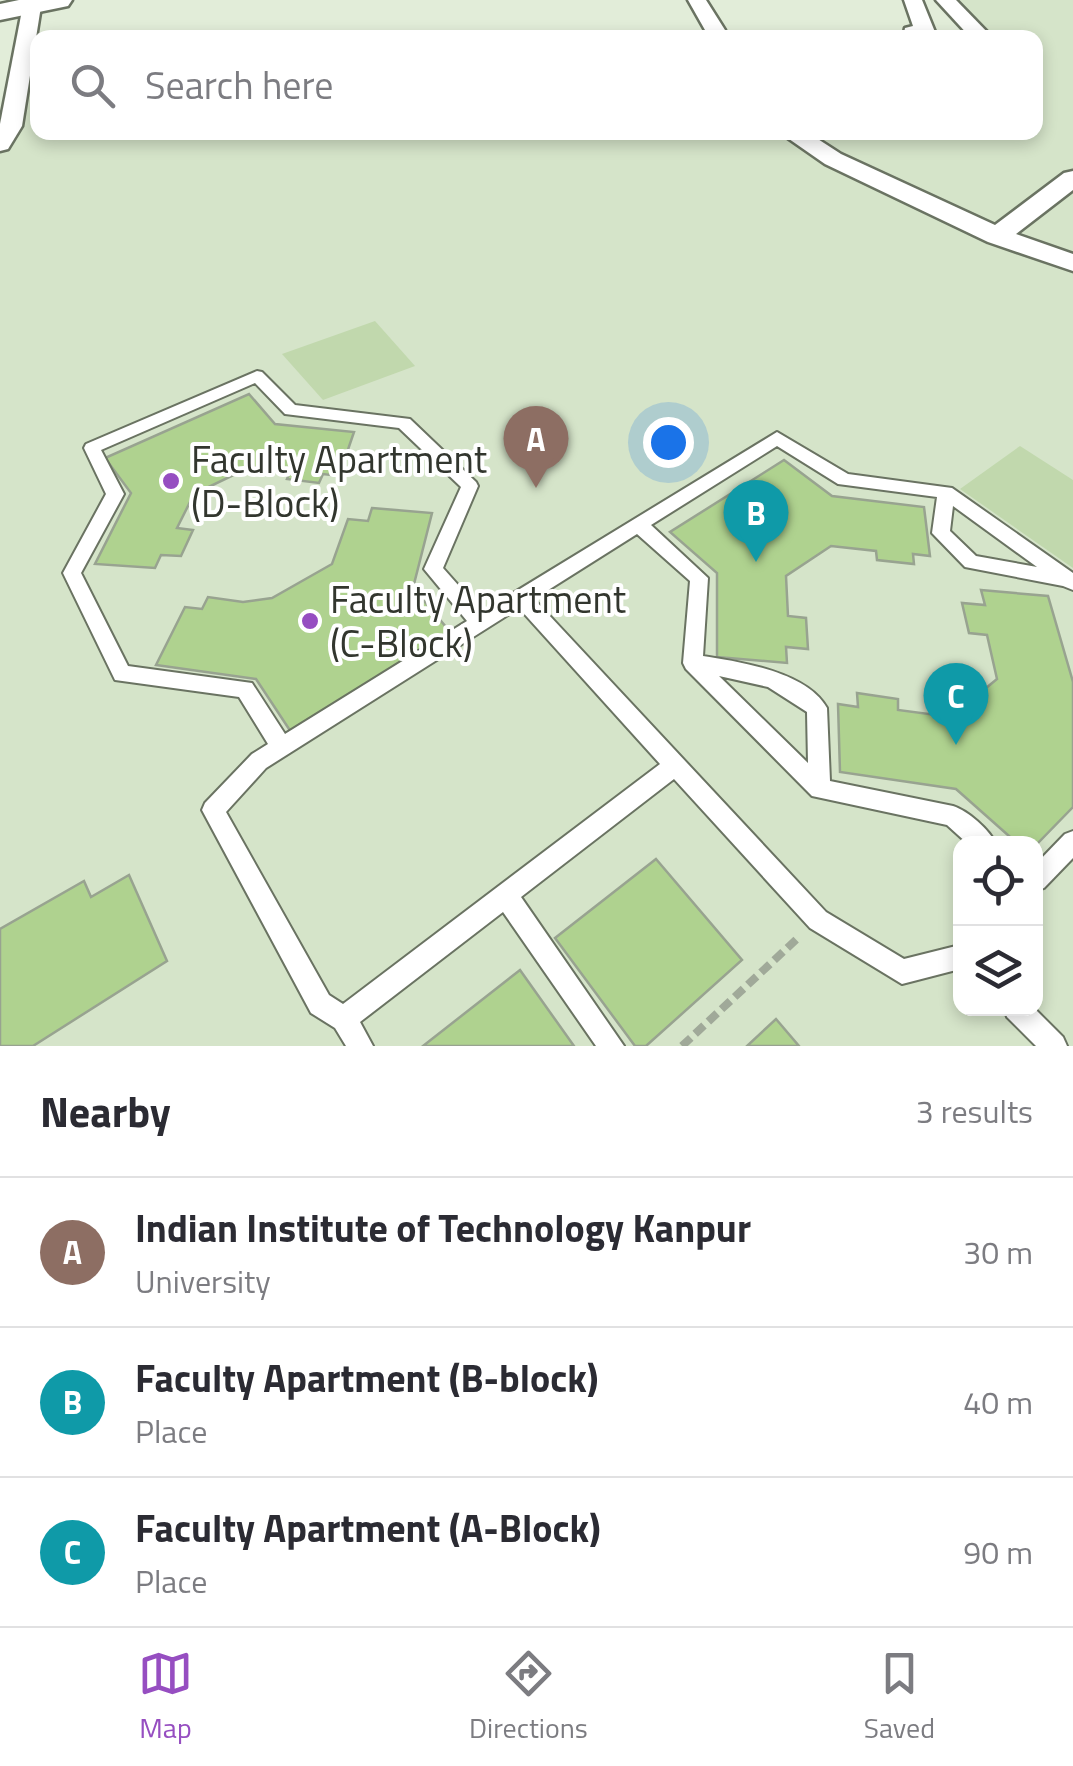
<!DOCTYPE html>
<style>
:root{--surface:#fff;--page:#f7f7f7;--text:#2b2b33;--muted:#7c7c81;--line:#e1e1e2;--accent:#964ec1}
body{margin:0;font-family:"Titillium Web",sans-serif;background:var(--page);color:var(--text)}
.controls{position:absolute;right:30px;bottom:30px;display:grid;overflow:hidden;border-radius:20px;box-shadow:0 5px 15px #0003}
.controls button{width:90px;height:90px;display:grid;place-items:center;padding:0;border:0;border-bottom:2px solid var(--line);background:var(--surface);color:var(--text);font:50px sans-serif}
.you{position:absolute;left:668px;top:442px;width:35px;height:35px;margin:-25px;border:8px solid #fff;border-radius:50%;background:#1a73e8;box-shadow:0 0 0 15px #1a73e833}
.badge{display:grid;place-items:center;width:65px;height:65px;border-radius:50%;background:var(--accent);color:#fff;font-size:32px;font-weight:700}
.pin{position:absolute;translate:-50% -82px;filter:drop-shadow(0 2px 5px #0008)}
.pin::after{content:'';position:absolute;top:52px;width:35px;height:30px;background:inherit;clip-path:polygon(0 0,100% 0,50% 100%)}
.list{margin:0;padding:0;list-style:none}
h2{display:flex;justify-content:space-between;align-items:center;height:130px;margin:0;padding:0 40px;font-size:42px}
h2 small{font-size:32px;font-weight:400;color:var(--muted)}
.list li{display:grid;grid-template-columns:65px 1fr auto;gap:30px;align-items:center;box-sizing:border-box;height:150px;padding:0 40px;border-top:2px solid var(--line)}
.list b{display:block;font-size:38px;white-space:nowrap}
.list p{margin:0;font-size:32px;white-space:nowrap;color:var(--muted)}
.list em{font-size:32px;font-style:normal;color:var(--muted)}
.icon{flex:none;width:55px;height:55px;fill:none;stroke:currentColor;stroke-width:2;stroke-linecap:round;stroke-linejoin:round}
.map{position:relative;flex:none;width:1073px;height:1046px;overflow:hidden}
.search{position:absolute;background:var(--surface);box-shadow:0 5px 15px #0003;left:30px;right:30px;top:30px;height:110px;display:flex;align-items:center;gap:25px;box-sizing:border-box;padding:0 35px;border-radius:20px;color:var(--muted);font-size:38px}
.sheet{height:580px;background:var(--surface)}
nav{display:flex;justify-content:space-around;align-items:center;box-sizing:border-box;height:140px;border-top:2px solid var(--line);background:var(--surface);font-size:28px;color:var(--muted)}
nav a{display:grid;justify-items:center;gap:5px}
nav .on{color:var(--accent)}
.map>svg:first-child{display:block}
.built{fill:#d5e4c9;fill-rule:evenodd}
.green{fill:#c1d8ad}
.building{fill:#afd28f;stroke:#98a390;stroke-width:2.5}
.lines{fill:none;stroke-linecap:round;stroke-linejoin:round}
.lane-casing{stroke:#6a7362;stroke-width:4}
.street-casing{stroke:#6a7362;stroke-width:5}
.secondary-casing{stroke:#6a7362;stroke-width:5}
.path{stroke:#a0a999;stroke-width:8;stroke-dasharray:12 6;stroke-linecap:butt}
.lane{fill:#fff;fill-rule:evenodd}
.street{fill:#fff;fill-rule:evenodd}
.secondary{fill:#fff;fill-rule:evenodd}
.poi-dot{fill:#964ec1;stroke:#fff;stroke-width:4}
.labels{text-anchor:middle;dominant-baseline:central;stroke-width:8;stroke-linejoin:round;paint-order:stroke}
.poi-label{font-size:38px;fill:#32362e;stroke:#fff;text-anchor:start}
</style>
<div class="map">
<svg width="1073" height="1046" viewBox="0 0 1073 1046">
<rect width="100%" height="100%" fill="#e2edd9"/>
<path class="built" d="M947,0H1073V1046H0V124L37,74L38,132H1036V38L987,37ZM960,844H1036V1008H960Z"/>
<g class="green">
<path d="M375,321L415,366L323,400L282,354Z"/>
<path d="M1020,446L1073,480V568L960,489Z"/>
</g>
<g class="building">
<path d="M249,394L275,424L354,432L339,476L323,474L319,483L287,479L290,472L250,467L194,494L177,528L193,530L181,556L161,555L155,568L95,564L131,493L105,458Z"/>
<path d="M784,460L832,496L924,507L930,556L913,554L914,564L877,560L876,551L831,546L786,576L788,616L806,618L808,649L786,647L787,663L717,657V573L670,532Z"/>
<path d="M372,508L432,513L413,588L452,634L291,732L256,679L156,665L185,607L202,609L208,597L243,602L272,598L332,564L348,519L368,521Z"/>
<path d="M981,590L1048,596L1073,682V807L1036,845L1018,844L956,789L840,772L838,704L858,707L857,693L898,699V710L951,717L997,679L987,635L969,633L962,603L985,605Z"/>
<path d="M656,859L742,960L646,1046H635L555,938Z"/>
<path d="M129,875L167,961L33,1046H0V929L84,881L91,897Z"/>
<path d="M520,970L574,1046H423Z"/>
<path d="M776,1019L799,1046H747Z"/>
</g>
<g class="lines">
<g class="lane-casing">
<g id="lane">
<path d="M257,371L262,372L295,405L410,419L476,482L478,486L443,568L482,612L777,432L848,474L952,488L1073,573V590L1063,586L965,567L932,533L937,497L838,484L777,446L651,525L708,578L703,656C741,662 807,672 827,708L830,781L953,806C968,811 989,829 996,844H968L947,825L812,796L686,669L683,663L690,581L637,534L534,599L826,912L904,959L960,945V969L902,984L810,928L674,779L521,897L624,1046H596L503,912L360,1022L373,1046H346L335,1028L311,1013L202,810L205,803L252,754L268,744L239,697L115,680L63,573L106,494L84,448L86,444ZM255,383L285,414L399,428L461,487L424,569L467,621L285,734L252,683L128,666L81,573L124,494L101,450ZM953,506L1037,567L976,556L950,531ZM519,608L660,764L343,1004L329,995L226,812L266,768ZM719,676L768,687L807,712L808,763Z"/>
<path d="M1073,831V858L1044,888L1036,891V864L1065,834Z"/>
<path d="M1004,1008H1034L1063,1037L1067,1046H1036L1007,1017Z"/>
</g>
</g>
<g class="street-casing">
<g id="street">
<path d="M24,0H42L22,126L8,149L0,151V124Z"/>
<path d="M688,0H706L725,30V38H705V30Z"/>
<path d="M904,0H922L935,32L932,36L903,38L905,28L913,26Z"/>
<path d="M936,0H956L993,38H971Z"/>
<path d="M779,132H807L841,154L995,225L1064,173L1073,171V190L1016,234L1073,254V271L988,242L825,164Z"/>
</g>
</g>
<g class="secondary-casing">
<path id="secondary" d="M19,0H72L68,6L0,20V4Z"/>
</g>
<path class="path" d="M682,1046L799,937"/>
<use href="#lane" class="lane"/>
<use href="#street" class="street"/>
<use href="#secondary" class="secondary"/>
</g>
<g class="poi-dot">
<circle cx="171" cy="481" r="10"/>
<circle cx="310" cy="621" r="10"/>
</g>
<g class="labels">
<g class="poi-label">
<text x="191" y="459">Faculty Apartment<tspan x="191" dy="44">(D-Block)</tspan></text>
<text x="330" y="599">Faculty Apartment<tspan x="330" dy="44">(C-Block)</tspan></text>
</g>
</g>
</svg>
<div class="controls">
<button><svg class="icon" aria-label="locate" viewBox="0 0 24 24"><circle cx="12" cy="12" r="6"/><path d="M12 2v4M12 18v4M2 12h4M18 12h4"/></svg></button>
<button><svg class="icon" aria-label="layers" viewBox="0 0 24 24"><path d="M12 4l9 5-9 5-9-5zM3 14l9 5 9-5"/></svg></button>
</div>
<div class="you"></div>
<div class="pin badge" style="left:536px;top:488px;background:#8d6e63">A</div>
<div class="pin badge" style="left:756px;top:562px;background:#0f9aa8">B</div>
<div class="pin badge" style="left:956px;top:745px;background:#0f9aa8">C</div>
<div class="search"><svg class="icon" aria-label="search" viewBox="0 0 24 24"><circle cx="10" cy="10" r="6"/><path d="M15 15l6 6"/></svg>Search here</div>
</div>
<section class="sheet">
<h2>Nearby<small>3 results</small></h2>
<ul class="list">
<li><span class="badge" style="background:#8d6e63">A</span><div><b>Indian Institute of Technology Kanpur</b><p>University</p></div><em>30 m</em></li>
<li><span class="badge" style="background:#0f9aa8">B</span><div><b>Faculty Apartment (B-block)</b><p>Place</p></div><em>40 m</em></li>
<li><span class="badge" style="background:#0f9aa8">C</span><div><b>Faculty Apartment (A-Block)</b><p>Place</p></div><em>90 m</em></li>
</ul>
</section>
<nav>
<a class="on"><svg class="icon" aria-label="map" viewBox="0 0 24 24"><path d="M3 6l6-2 6 2 6-2v14l-6 2-6-2-6 2zM9 4v14M15 6v14"/></svg>Map</a>
<a><svg class="icon" aria-label="directions" viewBox="0 0 24 24"><path d="M12 3l9 9-9 9-9-9zM9 14v-3h6M13 9l2 2-2 2"/></svg>Directions</a>
<a><svg class="icon" aria-label="saved" viewBox="0 0 24 24"><path d="M7 4h10v16l-5-4-5 4z"/></svg>Saved</a>
</nav>
